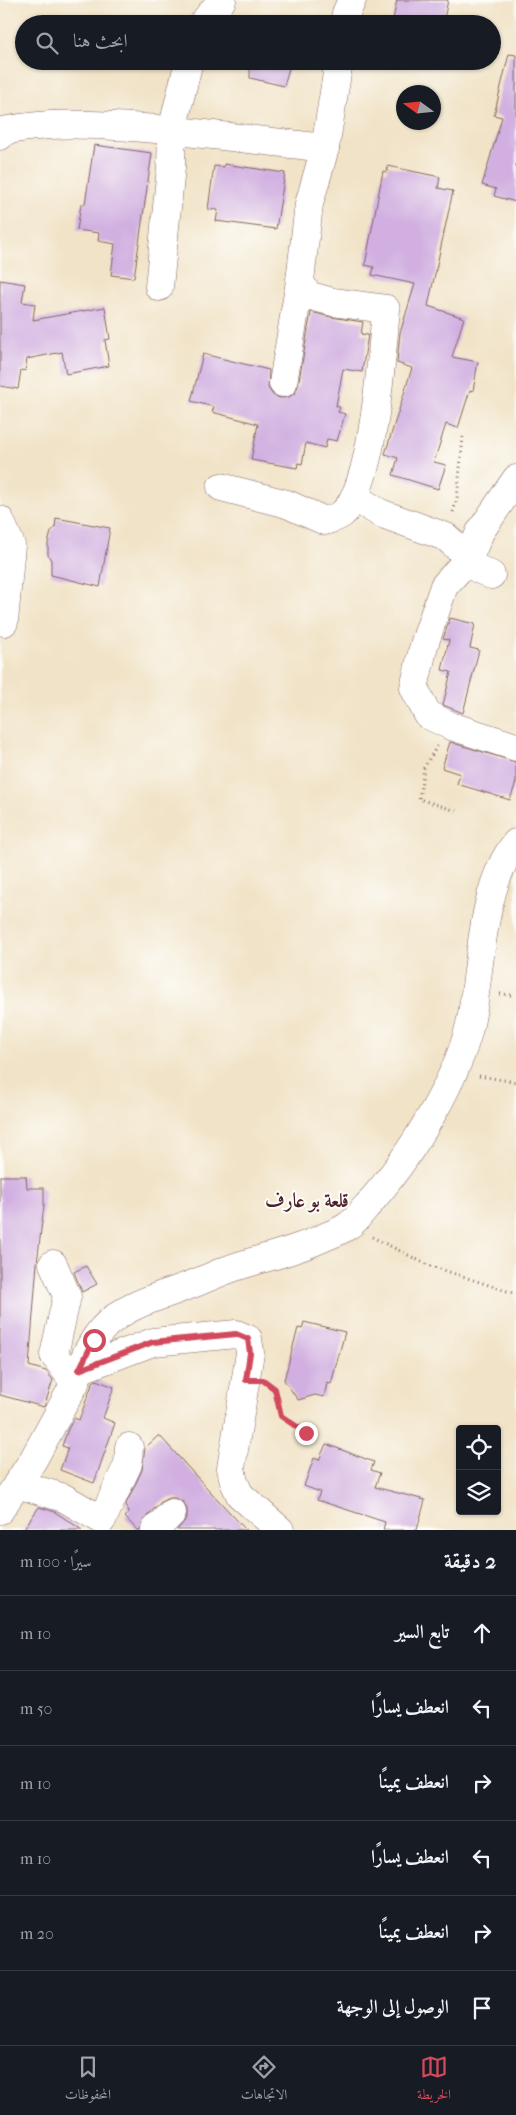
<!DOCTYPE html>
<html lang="ar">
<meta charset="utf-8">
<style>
:root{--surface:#171b24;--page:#242831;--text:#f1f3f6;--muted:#9ea1a6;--line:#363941;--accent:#d1495b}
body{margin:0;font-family:"IM FELL French Canon",Amiri,serif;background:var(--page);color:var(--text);direction:rtl}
.controls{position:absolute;right:15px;bottom:15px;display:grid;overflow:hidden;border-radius:5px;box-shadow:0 1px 4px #0004}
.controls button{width:45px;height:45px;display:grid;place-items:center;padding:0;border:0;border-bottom:1px solid var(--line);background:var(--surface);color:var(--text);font:25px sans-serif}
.compass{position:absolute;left:396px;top:85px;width:45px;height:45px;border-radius:50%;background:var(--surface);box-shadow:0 1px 4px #0004;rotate:285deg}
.stop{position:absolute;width:15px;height:15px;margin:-11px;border:4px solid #d1495b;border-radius:50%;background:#fff}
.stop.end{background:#d1495b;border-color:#fff;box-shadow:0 1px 5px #0008}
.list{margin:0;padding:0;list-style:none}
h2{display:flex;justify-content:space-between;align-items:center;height:65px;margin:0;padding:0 20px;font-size:21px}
h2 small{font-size:16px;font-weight:400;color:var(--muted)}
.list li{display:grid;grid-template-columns:32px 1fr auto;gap:15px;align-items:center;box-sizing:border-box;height:75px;padding:0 20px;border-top:1px solid var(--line)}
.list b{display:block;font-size:19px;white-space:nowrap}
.list em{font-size:16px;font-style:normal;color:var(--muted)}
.icon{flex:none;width:28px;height:28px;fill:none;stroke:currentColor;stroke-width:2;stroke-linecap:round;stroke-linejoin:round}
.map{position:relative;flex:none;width:516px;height:1530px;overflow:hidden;direction:ltr}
.search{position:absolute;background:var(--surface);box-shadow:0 1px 4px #0004;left:15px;right:15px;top:15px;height:55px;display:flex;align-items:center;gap:12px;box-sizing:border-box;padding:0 18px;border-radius:28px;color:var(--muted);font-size:19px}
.sheet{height:515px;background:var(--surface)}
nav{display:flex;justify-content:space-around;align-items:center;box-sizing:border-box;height:70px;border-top:1px solid var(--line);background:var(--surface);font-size:14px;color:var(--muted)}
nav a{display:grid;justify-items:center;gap:2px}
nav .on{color:var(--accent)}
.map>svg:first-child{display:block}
.building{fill:#d1b0e1}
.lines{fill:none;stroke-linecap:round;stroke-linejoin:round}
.minor-casing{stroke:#846462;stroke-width:29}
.path{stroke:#846462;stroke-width:3;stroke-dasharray:1 4;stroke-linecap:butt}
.minor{stroke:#fff;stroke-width:28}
.route{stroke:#d1495b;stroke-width:6}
.labels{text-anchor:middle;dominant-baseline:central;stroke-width:4;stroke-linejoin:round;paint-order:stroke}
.district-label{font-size:20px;font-weight:bold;fill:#4a1f2b;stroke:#fdfcf7}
</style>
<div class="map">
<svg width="516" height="1530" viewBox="0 0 516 1530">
<rect width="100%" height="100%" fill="#fdfcf7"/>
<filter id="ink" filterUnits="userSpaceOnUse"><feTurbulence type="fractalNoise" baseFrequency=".02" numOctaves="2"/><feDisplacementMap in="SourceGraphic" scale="10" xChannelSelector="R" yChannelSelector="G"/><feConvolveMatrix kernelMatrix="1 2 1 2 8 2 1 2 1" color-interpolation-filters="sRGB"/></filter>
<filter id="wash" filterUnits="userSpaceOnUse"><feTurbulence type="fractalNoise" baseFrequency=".0096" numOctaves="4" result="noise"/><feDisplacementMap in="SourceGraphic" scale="20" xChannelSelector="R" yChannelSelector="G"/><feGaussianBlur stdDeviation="1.12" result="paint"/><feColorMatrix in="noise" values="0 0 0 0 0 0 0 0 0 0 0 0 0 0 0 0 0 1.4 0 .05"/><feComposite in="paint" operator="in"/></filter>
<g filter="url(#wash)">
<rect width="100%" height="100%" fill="#f1e3c7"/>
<g id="blocks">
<g class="building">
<path d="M397,0H448L443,24H392Z"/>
<path d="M509,54L516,55V202L494,196L496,189L482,185L502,117L494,115Z"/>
<path d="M250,61H291L284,86L250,78Z"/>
<path d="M94,145L152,153L134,278L111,275L115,244L98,241L99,233L77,230L81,204H85Z"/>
<path d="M224,164L285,173L276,229L216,221L218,210L208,209L214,166L224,167Z"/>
<path d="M388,166L440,177L438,188L453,191L428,306L464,318L452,357L478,362L473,391L470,390L458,428L446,424L434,462L446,465L438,489L393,475L398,458L385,454L412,368L397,363L400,333L415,284L372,275L374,267L365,265L383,171L387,172Z"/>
<path d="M0,280L25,284L22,302L35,304L33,320L105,307L110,339L105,340L109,366L66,374L62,352L27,359L25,371L21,370L18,389L0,386Z"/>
<path d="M311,312L331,317L363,322L361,334L368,335L362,372L343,369L336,406L340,407L338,412L345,414L337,441L327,439L325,448L306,443L302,464L298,463L297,468L251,460L258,424L212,412L214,407L191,401L203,354L269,370L268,388L273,395L280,398L289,397L295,393L298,386Z"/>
<path d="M56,518L110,528L100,587L51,575V560L48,555V543L51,532L55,527Z"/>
<path d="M450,618L475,624L470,648L479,650L463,713L443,705L451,672L442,670L449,640L443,639Z"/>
<path d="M450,742L516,762V782L510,800L457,784L460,774L442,768Z"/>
<path d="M0,1176H26L27,1188H44V1205L37,1263L29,1366L46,1371L53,1380L44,1407L0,1395Z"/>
<path d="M86,1266L97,1284L82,1292L74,1272Z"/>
<path d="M304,1322L345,1332L331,1384L327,1383L324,1397L315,1395L298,1400L284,1380L298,1328L302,1329Z"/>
<path d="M96,1380L114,1387L103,1418L115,1423L94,1483L60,1470L68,1448L62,1446L68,1429L74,1418L79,1420L93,1382Z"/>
<path d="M159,1435L195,1475L246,1530H177L187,1518V1509L183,1502L176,1498H168L161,1502L144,1519L140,1530H137L125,1517L129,1513L126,1504L142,1470L145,1448Z"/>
<path d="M326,1444L374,1462L371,1470L380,1473L375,1487L425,1500L417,1530H383L385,1522L317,1500L320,1492L304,1486L314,1458L319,1460Z"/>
<path d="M39,1507L55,1512L82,1530H23Z"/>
</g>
</g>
</g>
<g filter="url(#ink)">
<use href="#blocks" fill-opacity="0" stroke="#846462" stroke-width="1"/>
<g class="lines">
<g class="minor-casing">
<g id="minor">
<path d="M202,24L222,0"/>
<path d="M344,24L346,13L352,0"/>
<path d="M0,136L3,131C46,122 89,124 132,127C197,132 261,141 325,148L309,204L300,281L307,295L333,302L386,309C382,351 374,486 343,513C339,517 331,519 325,521L287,504L221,487"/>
<path d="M325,148L339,61"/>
<path d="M159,287L171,167L172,130L189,61"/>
<path d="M283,383L300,281"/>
<path d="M516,479L480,532L469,558L444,586L424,645L414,688L428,715L451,726L516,747"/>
<path d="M354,497L380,513L446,537L469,558L474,567L491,575"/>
<path d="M0,520L11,545L4,622"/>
<path d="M53,1264L67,1296L54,1355L75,1383"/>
<path d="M79,1370L153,1342L236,1334L248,1339L250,1353L231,1468L234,1482L240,1495L280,1530"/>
<path d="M17,1484L64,1498L102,1520L128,1464L129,1447"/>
<path d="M0,1510L33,1460L75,1383C82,1361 94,1333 113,1319C134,1303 158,1297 182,1288C200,1282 217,1273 235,1267C263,1258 291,1252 318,1240C328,1235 340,1232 349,1225C356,1221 361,1212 367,1206C408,1160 462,1075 472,1014C481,963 482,884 516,843"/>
<path d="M155,1530L172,1513"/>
</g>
</g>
<g class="path">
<path d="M453,512L457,499L463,437"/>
<path d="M437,746L424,768L419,799L460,812"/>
<path d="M500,994L511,995"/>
<path d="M479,1076L516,1082"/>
<path d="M372,1237L428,1265L516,1294"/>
<path d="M270,1385L275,1389L281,1416L306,1433"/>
</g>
<use href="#minor" class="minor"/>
</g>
</g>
<g class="lines" filter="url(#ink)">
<path class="route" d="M94,1340L79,1370L153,1342L236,1334L248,1339L250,1353L246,1380H263L275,1389L281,1416L306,1433"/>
</g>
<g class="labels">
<g class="district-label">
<text x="307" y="1200">قلعة بو عارف</text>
</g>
</g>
</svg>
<div class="controls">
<button><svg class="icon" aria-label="locate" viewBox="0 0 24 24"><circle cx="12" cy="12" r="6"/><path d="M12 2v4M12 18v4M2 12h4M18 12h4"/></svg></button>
<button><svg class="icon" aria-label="layers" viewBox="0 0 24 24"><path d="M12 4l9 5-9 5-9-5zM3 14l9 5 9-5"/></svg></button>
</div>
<svg class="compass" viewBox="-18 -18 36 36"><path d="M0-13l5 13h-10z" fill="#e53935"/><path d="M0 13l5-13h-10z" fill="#9ea1a6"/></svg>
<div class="stop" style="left:94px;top:1340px"></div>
<div class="stop end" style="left:306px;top:1433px"></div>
<div class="search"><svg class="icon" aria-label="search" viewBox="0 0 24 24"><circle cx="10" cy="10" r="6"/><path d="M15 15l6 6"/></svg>ابحث هنا</div>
</div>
<section class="sheet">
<h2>2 دقيقة<small>سيرًا · 100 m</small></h2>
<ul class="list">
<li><svg class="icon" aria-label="ahead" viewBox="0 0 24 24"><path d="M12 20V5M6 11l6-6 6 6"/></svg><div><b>تابع السير</b></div><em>10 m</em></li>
<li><svg class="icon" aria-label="left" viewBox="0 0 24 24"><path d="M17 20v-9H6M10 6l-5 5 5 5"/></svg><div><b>انعطف يسارًا</b></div><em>50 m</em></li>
<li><svg class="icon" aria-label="right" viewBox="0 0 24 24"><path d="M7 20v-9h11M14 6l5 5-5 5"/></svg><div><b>انعطف يمينًا</b></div><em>10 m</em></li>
<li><svg class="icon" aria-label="left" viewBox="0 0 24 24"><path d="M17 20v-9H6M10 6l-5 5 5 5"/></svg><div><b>انعطف يسارًا</b></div><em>10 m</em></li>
<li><svg class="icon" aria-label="right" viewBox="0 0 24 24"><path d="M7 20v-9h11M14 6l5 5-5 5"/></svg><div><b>انعطف يمينًا</b></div><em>20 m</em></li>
<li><svg class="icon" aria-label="arrive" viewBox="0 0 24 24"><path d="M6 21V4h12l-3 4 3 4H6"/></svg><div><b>الوصول إلى الوجهة</b></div></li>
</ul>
</section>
<nav>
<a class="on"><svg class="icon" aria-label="map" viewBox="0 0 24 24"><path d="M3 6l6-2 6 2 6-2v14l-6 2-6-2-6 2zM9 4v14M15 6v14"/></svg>الخريطة</a>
<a><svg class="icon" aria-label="directions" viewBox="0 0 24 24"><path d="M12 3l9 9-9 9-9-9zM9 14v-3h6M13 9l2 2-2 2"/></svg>الاتجاهات</a>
<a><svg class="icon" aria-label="saved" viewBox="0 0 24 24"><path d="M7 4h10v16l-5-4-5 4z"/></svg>المحفوظات</a>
</nav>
